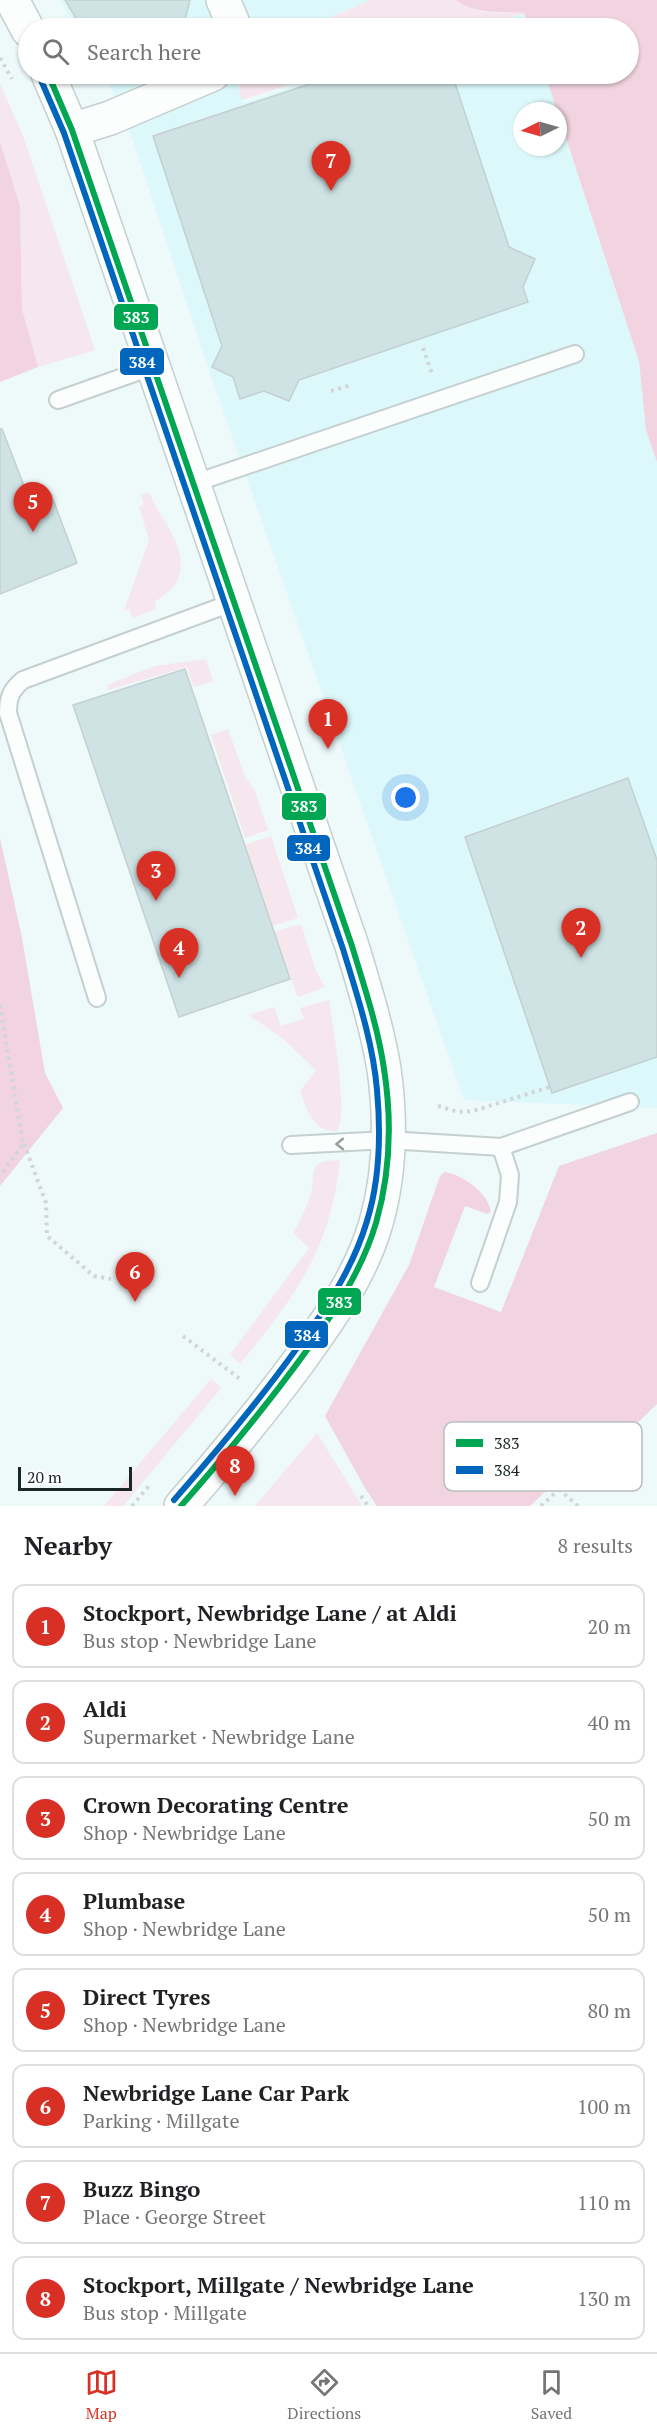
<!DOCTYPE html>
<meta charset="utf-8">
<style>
:root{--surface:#fff;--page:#f6f6f6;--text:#202124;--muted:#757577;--line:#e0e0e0;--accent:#d93025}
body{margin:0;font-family:"PT Serif",serif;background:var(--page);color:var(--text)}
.compass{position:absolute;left:513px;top:102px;width:54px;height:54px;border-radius:50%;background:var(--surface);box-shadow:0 2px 4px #0004;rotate:265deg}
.scale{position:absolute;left:18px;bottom:15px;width:114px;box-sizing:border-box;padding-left:6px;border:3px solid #1a2526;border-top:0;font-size:16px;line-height:21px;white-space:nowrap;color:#1a2526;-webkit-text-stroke:4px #fff;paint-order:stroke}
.you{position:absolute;left:406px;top:798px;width:21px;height:21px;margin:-15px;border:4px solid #fff;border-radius:50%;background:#1a73e8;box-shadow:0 0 0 9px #1a73e833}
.badge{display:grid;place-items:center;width:39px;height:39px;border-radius:50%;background:var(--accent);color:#fff;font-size:20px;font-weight:700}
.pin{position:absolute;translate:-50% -50px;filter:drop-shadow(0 2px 3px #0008)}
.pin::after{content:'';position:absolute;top:32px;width:21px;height:18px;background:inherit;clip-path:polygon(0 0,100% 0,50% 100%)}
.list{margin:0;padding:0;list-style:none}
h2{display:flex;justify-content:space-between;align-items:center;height:78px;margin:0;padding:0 24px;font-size:26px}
h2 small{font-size:20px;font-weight:400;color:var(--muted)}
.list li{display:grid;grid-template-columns:39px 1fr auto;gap:18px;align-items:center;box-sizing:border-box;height:84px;margin:0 12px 12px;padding:0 12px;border:2px solid var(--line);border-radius:12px}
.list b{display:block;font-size:22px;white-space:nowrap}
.list p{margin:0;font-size:20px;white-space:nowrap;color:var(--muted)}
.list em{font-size:20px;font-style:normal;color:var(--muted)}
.icon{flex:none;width:33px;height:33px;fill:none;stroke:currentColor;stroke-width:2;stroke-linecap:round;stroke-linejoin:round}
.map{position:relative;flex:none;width:657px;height:1506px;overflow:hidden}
.search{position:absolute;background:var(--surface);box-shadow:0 2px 4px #0004;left:18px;right:18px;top:18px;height:66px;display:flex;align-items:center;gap:15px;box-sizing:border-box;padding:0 21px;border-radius:33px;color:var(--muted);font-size:22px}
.sheet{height:846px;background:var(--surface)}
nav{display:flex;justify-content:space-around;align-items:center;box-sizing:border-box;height:84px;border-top:2px solid var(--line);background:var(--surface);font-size:16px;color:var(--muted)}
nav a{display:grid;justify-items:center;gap:3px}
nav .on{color:var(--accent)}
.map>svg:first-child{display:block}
.built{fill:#dcf8fb}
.green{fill:#f6e6ed}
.forest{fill:#f1d4e0}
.building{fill:#cfe3e5;stroke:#c4cfd0;stroke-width:1.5}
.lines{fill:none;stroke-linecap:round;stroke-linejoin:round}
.service-casing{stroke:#c4cfd0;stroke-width:20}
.minor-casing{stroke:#c4cfd0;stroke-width:36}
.tertiary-casing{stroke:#c4cfd0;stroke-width:36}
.path{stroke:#d2d5d5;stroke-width:4;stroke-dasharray:3 4.5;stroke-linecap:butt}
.service{stroke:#fcfefe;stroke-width:16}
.minor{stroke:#fcfefe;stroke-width:33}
.tertiary{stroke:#fcfefe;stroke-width:33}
.bus-1-casing{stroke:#fff;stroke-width:10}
.bus-2-casing{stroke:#fff;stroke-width:10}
.bus-1{stroke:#00a651;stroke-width:6}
.bus-2{stroke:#0065bd;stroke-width:6}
.oneway{stroke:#969c9d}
.key{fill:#fff;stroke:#babebe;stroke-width:1.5}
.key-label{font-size:16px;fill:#1a2526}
.line-badge{stroke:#fff;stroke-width:2}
.badge-label{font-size:16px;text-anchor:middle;font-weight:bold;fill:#fff}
</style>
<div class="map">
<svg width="657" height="1506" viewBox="0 0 657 1506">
<rect width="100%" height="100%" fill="#eef9fa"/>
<g class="built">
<path d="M60,0H371L306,28H77Z"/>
<path d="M525,13L530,28H475Z"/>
<path d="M105,74H250L238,86L244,103L335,74H545L557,111H522V147H558V114L639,361L646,430L657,462V828L655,829L657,835V1108L464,1100L209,370L132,138Z"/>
</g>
<g class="green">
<path d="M371,0H456C472,14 504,13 525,13L476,28H306Z"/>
<path d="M250,74H321L242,100L238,86Z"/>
<path d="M0,84L23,136L95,350L38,367L22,309L20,206L0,142Z"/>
<path d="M149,492C160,522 193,549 176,583C172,590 161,597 155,602L156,609L133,618L129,609L124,611L149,540L139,507L144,504L141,495Z"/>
<path d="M206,659L213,681L194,687L187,667L108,690L107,685L155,666Z"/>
<path d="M228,729L245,777L255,791L268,830L245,838L211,735Z"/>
<path d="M271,836L298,918L272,926L244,845Z"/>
<path d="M301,924L316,971L325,987L298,997L274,932Z"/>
<path d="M329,1000C332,1023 349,1115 337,1131C313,1132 307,1110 300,1091L316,1070L282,1038L249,1015L274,1007L281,1026L304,1019L300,1008Z"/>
<path d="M340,1160C330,1251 296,1295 240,1364L230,1355L309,1248L293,1233C301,1219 308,1205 312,1189C314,1181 311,1172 317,1165C322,1160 333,1161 340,1160Z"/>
<path d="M211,1379L221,1388L123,1506H104Z"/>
<path d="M317,1433L362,1506H255Z"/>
</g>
<g class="forest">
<path d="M456,0H657V462L646,430L639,361L545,74H628V28H530L524,13C504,12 472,14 456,0Z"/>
<path d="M0,142L20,206L22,309L38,367L0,382Z"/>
<path d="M0,838L22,938L45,1073L63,1108L0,1186Z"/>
<path d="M657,1133V1404L620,1440L606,1434L530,1506H377L365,1488L325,1416L409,1265L440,1176L445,1172C463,1175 487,1192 491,1211L488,1214L465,1206L434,1287L501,1312L559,1166Z"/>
</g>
<g class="building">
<path d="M65,0H190L183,28H82Z"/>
<path d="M340,74H452L509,247L535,259L523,287L528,302L299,380L289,401L264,391L240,399L233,377L212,367L222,346L153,136Z"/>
<path d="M0,429H2L30,501L51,494L77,563L0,594Z"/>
<path d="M185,669L290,979L179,1017L73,705Z"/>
<path d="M628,778L657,860V1057L552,1093L465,837Z"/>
</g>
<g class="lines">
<g class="service-casing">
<g id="service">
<path d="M58,400L154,366"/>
<path d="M192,484L575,354"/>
<path d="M97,998L8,713C8,697 11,690 23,680L234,602"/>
<path d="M291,1145L388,1140L501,1147L630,1102"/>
<path d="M480,1283L508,1202L510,1175L501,1147"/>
</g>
</g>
<g class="minor-casing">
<g id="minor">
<path d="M223,0L232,21L233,28"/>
<path d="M72,130L110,118L213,74"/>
</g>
</g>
<g class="tertiary-casing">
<g id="tertiary">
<path d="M12,0L28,30"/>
<path d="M48,74L72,130L352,946C364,986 377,1027 384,1069C391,1119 390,1174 376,1223C361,1275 330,1318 299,1361C262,1411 222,1459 181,1506"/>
</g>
</g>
<g class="path">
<path d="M0,58L12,79"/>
<path d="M423,348L432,374"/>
<path d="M331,391L351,385"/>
<path d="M0,1005L23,1144L0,1176"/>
<path d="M438,1106L458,1112L473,1111L550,1087"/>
<path d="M24,1144L46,1203L47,1236L94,1276L111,1279"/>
<path d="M183,1336L240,1379"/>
<path d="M559,1489L578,1506"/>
<path d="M361,1496L368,1506"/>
<path d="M132,1506L149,1486"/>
<path d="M541,1506L606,1446"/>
</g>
<use href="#service" class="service"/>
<use href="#minor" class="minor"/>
<use href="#tertiary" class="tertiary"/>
<g class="bus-1-casing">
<path id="bus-1" d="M48,74L72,130L352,946C364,986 378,1027 384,1069C392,1120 390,1174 376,1223C362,1270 335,1311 307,1350C268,1404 225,1456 181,1506"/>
</g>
<g class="bus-2-casing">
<path id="bus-2" d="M40,78L64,133L343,949C357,995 373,1042 377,1090C381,1134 380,1179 367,1221C353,1268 326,1309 297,1348C259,1401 217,1451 174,1500"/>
</g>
<use href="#bus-1" class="bus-1"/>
<use href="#bus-2" class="bus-2"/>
</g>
<defs><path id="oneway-chevron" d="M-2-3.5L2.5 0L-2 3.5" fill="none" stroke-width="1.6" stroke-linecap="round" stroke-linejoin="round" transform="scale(1.5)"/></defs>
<use class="oneway" href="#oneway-chevron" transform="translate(340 1144) rotate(179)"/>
<rect x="444" y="1422" width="198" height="69" rx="9" class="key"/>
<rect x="456" y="1439" width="27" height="8" fill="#00a651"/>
<rect x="456" y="1466" width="27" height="8" fill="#0065bd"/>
<g class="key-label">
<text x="494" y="1449">383</text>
<text x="494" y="1476">384</text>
</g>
<g class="line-badge">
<rect x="113" y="303" width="46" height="28" rx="6" fill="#00a651"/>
<rect x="119" y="347" width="46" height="29" rx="6" fill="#0065bd"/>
<rect x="281" y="792" width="46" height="29" rx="6" fill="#00a651"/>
<rect x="286" y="834" width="45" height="28" rx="6" fill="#0065bd"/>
<rect x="317" y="1287" width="45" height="29" rx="6" fill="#00a651"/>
<rect x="284" y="1320" width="45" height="29" rx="6" fill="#0065bd"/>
</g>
<g class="badge-label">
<text x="136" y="323">383</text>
<text x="142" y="368">384</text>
<text x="304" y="812">383</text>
<text x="308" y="854">384</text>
<text x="339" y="1308">383</text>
<text x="307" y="1341">384</text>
</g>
</svg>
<svg class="compass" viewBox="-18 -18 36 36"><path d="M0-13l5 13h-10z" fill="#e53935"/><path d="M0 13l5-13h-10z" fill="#757577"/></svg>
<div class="scale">20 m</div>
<div class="you"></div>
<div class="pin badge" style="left:328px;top:749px">1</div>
<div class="pin badge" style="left:581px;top:958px">2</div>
<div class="pin badge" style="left:156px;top:901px">3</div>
<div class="pin badge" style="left:179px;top:978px">4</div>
<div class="pin badge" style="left:33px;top:532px">5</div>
<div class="pin badge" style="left:135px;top:1302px">6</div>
<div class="pin badge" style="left:331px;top:191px">7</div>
<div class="pin badge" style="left:235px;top:1496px">8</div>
<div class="search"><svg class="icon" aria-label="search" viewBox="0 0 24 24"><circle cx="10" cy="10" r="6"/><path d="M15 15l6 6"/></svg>Search here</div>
</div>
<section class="sheet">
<h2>Nearby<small>8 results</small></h2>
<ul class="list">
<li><span class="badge">1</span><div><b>Stockport, Newbridge Lane / at Aldi</b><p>Bus stop · Newbridge Lane</p></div><em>20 m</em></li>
<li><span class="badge">2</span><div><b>Aldi</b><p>Supermarket · Newbridge Lane</p></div><em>40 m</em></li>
<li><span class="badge">3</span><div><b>Crown Decorating Centre</b><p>Shop · Newbridge Lane</p></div><em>50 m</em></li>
<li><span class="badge">4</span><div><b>Plumbase</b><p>Shop · Newbridge Lane</p></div><em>50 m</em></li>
<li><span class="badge">5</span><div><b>Direct Tyres</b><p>Shop · Newbridge Lane</p></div><em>80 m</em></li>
<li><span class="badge">6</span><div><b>Newbridge Lane Car Park</b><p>Parking · Millgate</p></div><em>100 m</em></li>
<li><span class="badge">7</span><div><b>Buzz Bingo</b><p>Place · George Street</p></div><em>110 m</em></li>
<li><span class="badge">8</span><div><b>Stockport, Millgate / Newbridge Lane</b><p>Bus stop · Millgate</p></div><em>130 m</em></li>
</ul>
</section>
<nav>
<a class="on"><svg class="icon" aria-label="map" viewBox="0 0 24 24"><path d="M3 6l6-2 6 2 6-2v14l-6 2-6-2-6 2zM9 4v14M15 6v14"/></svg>Map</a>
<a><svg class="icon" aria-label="directions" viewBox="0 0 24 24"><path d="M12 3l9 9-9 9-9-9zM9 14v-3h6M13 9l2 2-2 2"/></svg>Directions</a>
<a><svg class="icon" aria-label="saved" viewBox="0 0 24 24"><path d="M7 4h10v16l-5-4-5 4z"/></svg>Saved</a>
</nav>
